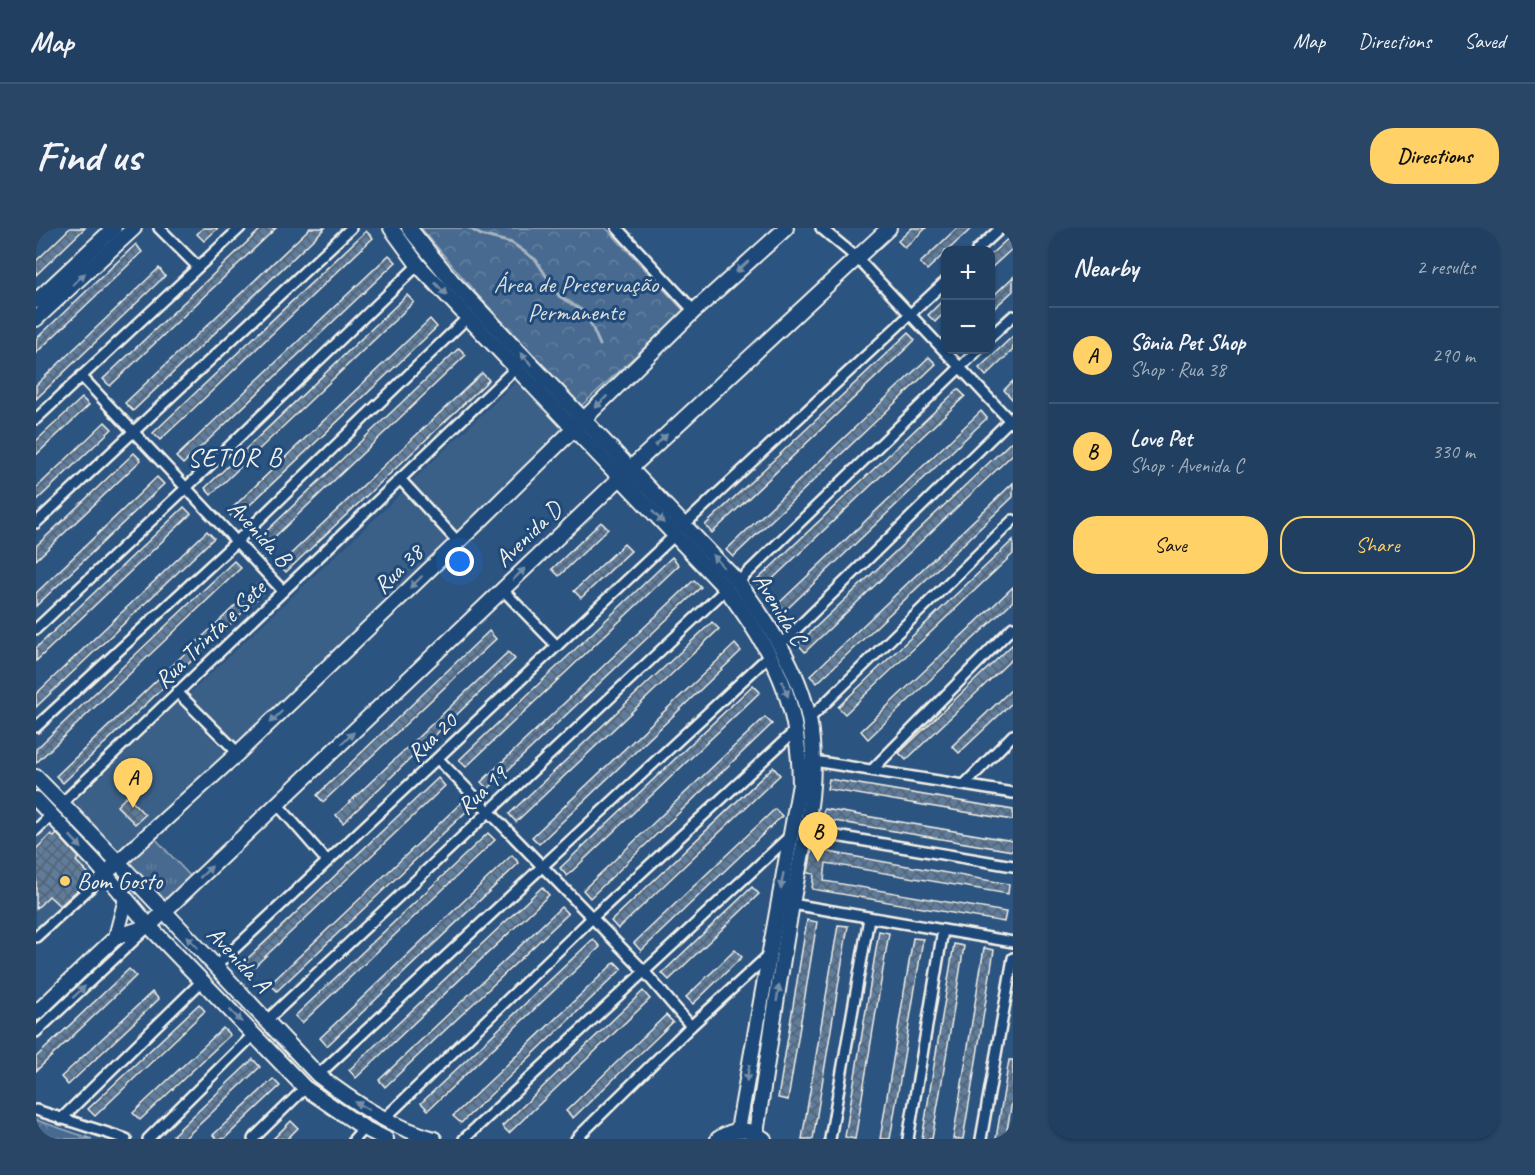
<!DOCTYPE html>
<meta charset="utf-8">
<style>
:root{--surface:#213f61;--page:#294667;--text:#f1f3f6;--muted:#a2afbd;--line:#3e5876;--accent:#ffd166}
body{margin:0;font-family:Caveat,sans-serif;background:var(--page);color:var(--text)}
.controls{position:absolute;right:18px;top:18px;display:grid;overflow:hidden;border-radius:12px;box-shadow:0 2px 4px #0004}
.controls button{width:54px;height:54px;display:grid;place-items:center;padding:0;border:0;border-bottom:2px solid var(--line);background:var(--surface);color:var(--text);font:30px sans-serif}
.you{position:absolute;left:424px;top:334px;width:21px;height:21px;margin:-15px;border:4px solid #fff;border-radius:50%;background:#1a73e8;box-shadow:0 0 0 9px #1a73e833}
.badge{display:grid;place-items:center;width:39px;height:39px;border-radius:50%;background:var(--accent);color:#111;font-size:20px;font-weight:700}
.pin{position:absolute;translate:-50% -50px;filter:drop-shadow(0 2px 3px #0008)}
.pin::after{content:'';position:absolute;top:32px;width:21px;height:18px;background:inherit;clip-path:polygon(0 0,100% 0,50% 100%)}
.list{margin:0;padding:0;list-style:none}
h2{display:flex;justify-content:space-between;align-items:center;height:78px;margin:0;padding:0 24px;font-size:26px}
h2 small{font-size:20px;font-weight:400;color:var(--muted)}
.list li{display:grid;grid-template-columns:39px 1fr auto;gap:18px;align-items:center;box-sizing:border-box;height:96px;padding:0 24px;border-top:2px solid var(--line)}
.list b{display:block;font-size:22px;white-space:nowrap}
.list p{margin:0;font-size:20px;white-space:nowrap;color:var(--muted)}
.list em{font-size:20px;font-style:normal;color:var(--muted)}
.actions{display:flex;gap:12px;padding:18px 24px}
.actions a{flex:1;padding:14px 0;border:2px solid var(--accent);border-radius:24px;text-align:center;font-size:21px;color:var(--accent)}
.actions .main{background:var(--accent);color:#111}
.map{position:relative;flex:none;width:977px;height:911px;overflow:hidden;border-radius:24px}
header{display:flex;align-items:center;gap:36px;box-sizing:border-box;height:84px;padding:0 30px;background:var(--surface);border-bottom:2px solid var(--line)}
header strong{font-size:28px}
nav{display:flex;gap:33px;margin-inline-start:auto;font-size:21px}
.intro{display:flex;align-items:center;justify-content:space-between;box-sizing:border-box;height:144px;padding:0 36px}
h1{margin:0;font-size:42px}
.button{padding:15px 27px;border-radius:24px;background:var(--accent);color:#111;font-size:21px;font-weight:700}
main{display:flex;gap:36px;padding:0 36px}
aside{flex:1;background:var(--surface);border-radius:24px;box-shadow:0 2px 4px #0004}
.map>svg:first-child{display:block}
.built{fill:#3b6088}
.grass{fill:url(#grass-tufts);stroke:#9eaebc;stroke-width:1.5}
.forest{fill:url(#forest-crowns);stroke:#9eaebc;stroke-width:1.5}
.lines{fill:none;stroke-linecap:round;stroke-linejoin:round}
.stream{stroke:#a7b4c0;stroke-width:3}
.building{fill:url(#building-cross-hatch);stroke:#f4f1e8;stroke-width:1.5}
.street-casing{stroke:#f4f1e8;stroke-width:14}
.secondary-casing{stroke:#f4f1e8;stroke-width:18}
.street{stroke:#1f4a7a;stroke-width:9}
.secondary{stroke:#1f4a7a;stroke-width:14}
.oneway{fill:#748da6}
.poi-dot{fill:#ffd166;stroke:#1f4a7a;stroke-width:2}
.labels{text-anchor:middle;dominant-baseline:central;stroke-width:6;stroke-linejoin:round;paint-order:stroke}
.park-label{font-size:24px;fill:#dadddb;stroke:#1f4a7a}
.street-label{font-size:24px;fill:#f4f1e8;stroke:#1f4a7a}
.poi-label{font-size:24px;fill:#f4f1e8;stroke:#1f4a7a;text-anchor:start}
.neighbourhood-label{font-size:26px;letter-spacing:1.5px;fill:#f4f1e8;stroke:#1f4a7a}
</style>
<header>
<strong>Map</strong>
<nav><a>Map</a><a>Directions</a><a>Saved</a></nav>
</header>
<div class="intro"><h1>Find us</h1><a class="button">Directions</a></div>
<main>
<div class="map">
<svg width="977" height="911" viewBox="0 0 977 911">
<defs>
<pattern id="grass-tufts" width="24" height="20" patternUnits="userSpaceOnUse" patternTransform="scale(1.5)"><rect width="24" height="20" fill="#496b90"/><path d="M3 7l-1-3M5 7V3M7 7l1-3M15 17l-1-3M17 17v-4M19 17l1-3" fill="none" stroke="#6481a0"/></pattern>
<pattern id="forest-crowns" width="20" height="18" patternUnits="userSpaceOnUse" patternTransform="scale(1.5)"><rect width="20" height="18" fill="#496b90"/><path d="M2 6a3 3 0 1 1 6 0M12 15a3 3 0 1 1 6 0" fill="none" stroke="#6481a0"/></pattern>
<pattern id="building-cross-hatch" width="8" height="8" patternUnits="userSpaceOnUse" patternTransform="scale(1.5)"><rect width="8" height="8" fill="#5e7b9a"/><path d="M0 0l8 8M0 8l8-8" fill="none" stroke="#556474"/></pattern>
</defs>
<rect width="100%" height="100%" fill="#2c5481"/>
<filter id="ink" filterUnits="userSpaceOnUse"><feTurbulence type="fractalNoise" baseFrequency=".0167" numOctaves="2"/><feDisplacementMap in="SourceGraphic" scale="12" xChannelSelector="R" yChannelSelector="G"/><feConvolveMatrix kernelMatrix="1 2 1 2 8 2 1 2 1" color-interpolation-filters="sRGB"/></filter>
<g filter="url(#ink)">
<g class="built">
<path d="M482,152L531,202L422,306L373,256Z"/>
<path d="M367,264L416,314L201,516L153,466Z"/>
<path d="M141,475L190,525L81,629L33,579Z"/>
<path d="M15,594L64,644L0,706V609Z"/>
</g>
<path class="grass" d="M116,607L155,649L128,674L89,632Z"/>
<g class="forest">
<path d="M385,0H570L648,83L545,178L438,63Z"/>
<path d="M0,892L56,911H0Z"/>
</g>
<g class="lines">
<path class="stream" d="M433,0L445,7L476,15L500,32L523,68L550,85L564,117"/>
</g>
<g class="building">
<path d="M34,0H49L0,47V33Z"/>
<path d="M167,0H182L168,13L161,6Z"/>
<path d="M226,0H240L74,158L67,151Z"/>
<path d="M274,0H289L97,183L89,175Z"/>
<path d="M876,0H890L869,20L862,13Z"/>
<path d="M921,0H936L912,22H909V25L891,42L884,35Z"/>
<path d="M330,3L337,10L155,183L124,212L117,205Z"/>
<path d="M977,6V20L954,41V27Z"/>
<path d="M100,16L106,24L0,125V111Z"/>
<path d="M353,27L360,34L147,236L140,229Z"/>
<path d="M123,40L129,48L0,171V157Z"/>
<path d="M977,49V63L954,84V71Z"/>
<path d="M371,67L378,74L175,267L169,260Z"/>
<path d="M909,70V84L899,94L892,87Z"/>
<path d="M394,91L401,99L198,292L192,284Z"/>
<path d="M872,105L879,112L676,305L669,297Z"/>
<path d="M977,108V122L950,148L943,140Z"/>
<path d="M423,120L430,127L227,320L220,313Z"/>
<path d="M893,129L900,136L697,329L690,322Z"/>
<path d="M446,145L453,152L250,344L243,337Z"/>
<path d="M977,153V172L968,162Z"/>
<path d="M922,161L929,168L726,361L719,354Z"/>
<path d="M46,170L53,177L0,227V213Z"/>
<path d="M945,183L951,190L749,383L742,376Z"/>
<path d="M69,194L76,201L0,273V260Z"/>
<path d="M977,212V226L769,424L762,416Z"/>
<path d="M98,225L105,232L0,332V318Z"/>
<path d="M121,249L128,256L0,378V365Z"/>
<path d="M977,255V269L781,455L774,448Z"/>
<path d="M148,279L155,286L0,433V420Z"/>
<path d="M565,294L572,301L523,348L516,341Z"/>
<path d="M171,303L178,310L0,479V466Z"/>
<path d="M977,312V326L809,486L802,479Z"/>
<path d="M588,316L595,323L545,370L538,363Z"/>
<path d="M636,329L643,337L430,539L423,532Z"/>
<path d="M198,333L205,340L0,535V521Z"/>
<path d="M658,352L665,359L452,561L445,554Z"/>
<path d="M223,355L230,362L27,555L20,548Z"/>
<path d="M977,359V373L832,511L825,503Z"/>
<path d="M676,394L683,401L480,594L473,586Z"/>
<path d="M453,403L460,411L287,574L281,567Z"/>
<path d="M699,416L705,423L503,616L496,609Z"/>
<path d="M977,416V430L870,532L863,525Z"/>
<path d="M472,424L479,431L307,595L300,587Z"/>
<path d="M717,457L724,464L531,648L524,640Z"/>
<path d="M977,460V474L923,525L916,518Z"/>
<path d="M729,489L736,496L554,670L547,662Z"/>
<path d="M737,539L744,547L582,701L575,693Z"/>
<path d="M402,550L409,558L216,741L209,733Z"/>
<path d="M793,551L977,582V592L791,561Z"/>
<path d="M91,568L109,587L99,596L81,578Z"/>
<path d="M427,573L434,580L241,763L234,756Z"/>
<path d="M739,581L746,588L605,723L598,715Z"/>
<path d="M788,581L977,613V623L786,591Z"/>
<path d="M452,605L459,612L266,795L259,788Z"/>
<path d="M15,606L18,609L21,606L43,630L40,633L56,649L24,678L13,668L0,681V621Z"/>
<path d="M776,621L973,656L972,666L790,635L788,653L970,684L968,694L776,661L778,646L772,645Z"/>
<path d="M476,627L483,635L291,818L284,810Z"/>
<path d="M506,659L513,667L320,850L313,842Z"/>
<path d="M716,659L723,666L633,752L626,745Z"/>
<path d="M525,679L532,686L349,859L343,852Z"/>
<path d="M771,692L781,694L752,872L742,870Z"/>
<path d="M802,697L812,698L810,710L777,911H766Z"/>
<path d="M843,703L853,705L819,911L809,909Z"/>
<path d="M877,710L887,711L866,840L854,911H844Z"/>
<path d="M557,711L564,719L392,882L385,875Z"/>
<path d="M918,716L928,718L907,847L896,911H886Z"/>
<path d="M948,720L958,722L936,858L927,911H917Z"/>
<path d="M699,722L706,729L657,776L650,769Z"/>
<path d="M579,734L586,741L425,895L417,888Z"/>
<path d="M93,741L100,748L0,843V829Z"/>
<path d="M607,763L614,771L473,905L466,898Z"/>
<path d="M116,764L123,771L32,857L25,849Z"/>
<path d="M163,776L169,783L59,888L52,881Z"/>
<path d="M630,787L637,794L537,890L530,883Z"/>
<path d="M187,800L194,807L104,892L97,885Z"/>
<path d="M217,831L224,839L148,911H141L137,907Z"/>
<path d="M973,832H977V868L971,902L970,911H960Z"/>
<path d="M237,851L244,858L188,911H181L177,907Z"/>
<path d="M255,893L262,900L251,911H237Z"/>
</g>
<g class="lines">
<g class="street-casing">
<g id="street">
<path d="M123,0L161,38"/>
<path d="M581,0L658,83"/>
<path d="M785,0L821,30L977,196"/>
<path d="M941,22L965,0"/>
<path d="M954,109L977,88"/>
<path d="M45,148L247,363"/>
<path d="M0,191L204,0"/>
<path d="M364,251L422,314"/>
<path d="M0,295L315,0"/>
<path d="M648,297L910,53"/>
<path d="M702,354L942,122"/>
<path d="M466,361L521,418"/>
<path d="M0,401L151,259L382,37"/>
<path d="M744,417L977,189"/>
<path d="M141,464L202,525"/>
<path d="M773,491L977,292"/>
<path d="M0,499L201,313L431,90"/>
<path d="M402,531L607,742L655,798"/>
<path d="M778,533L977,565"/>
<path d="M837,541L977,399"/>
<path d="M929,556L977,507"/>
<path d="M26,575L479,141"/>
<path d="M242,577L291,633"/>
<path d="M0,602L15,587"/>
<path d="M771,603L977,638"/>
<path d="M756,676L977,714"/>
<path d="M0,709L69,646"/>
<path d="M179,739L639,307"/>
<path d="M230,793L690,361"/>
<path d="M0,804L110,701"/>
<path d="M282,847L734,427"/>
<path d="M0,882L90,911"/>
<path d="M25,891L166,753"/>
<path d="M348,891L555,691L759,503"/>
<path d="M112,911L218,806"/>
<path d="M217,911L269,860"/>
<path d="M318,911L328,900"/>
<path d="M428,911L755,607"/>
<path d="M540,911L655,798L733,727"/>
<path d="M794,911L833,690"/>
<path d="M872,911L907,702"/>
<path d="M945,911L977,730"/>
</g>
</g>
<g class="secondary-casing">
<g id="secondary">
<path d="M355,0L382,37L690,361C739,426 763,473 764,556L702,902"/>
<path d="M373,0L416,53L702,354C732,395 763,441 773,491C785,554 767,615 756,676C743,752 732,829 720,905"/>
<path d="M0,73L78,0"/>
<path d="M0,91L98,0"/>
<path d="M0,549C96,646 187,748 282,847C317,874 355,899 398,911"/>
<path d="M0,571L61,636L113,698L269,860L328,900L350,911"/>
<path d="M69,646L202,525L446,291L658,83L750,0"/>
<path d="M80,709L90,671"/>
<path d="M0,785L80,709L113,698L584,250L853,0"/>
<path d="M682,911C698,900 712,899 728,911"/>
</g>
</g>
<use href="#street" class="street"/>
<use href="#secondary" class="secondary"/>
</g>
<defs><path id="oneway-solid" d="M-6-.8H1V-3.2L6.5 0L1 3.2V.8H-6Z" transform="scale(1.5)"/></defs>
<g class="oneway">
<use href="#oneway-solid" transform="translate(706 39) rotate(138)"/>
<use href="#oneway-solid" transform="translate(43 51) rotate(-43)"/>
<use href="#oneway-solid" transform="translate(405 61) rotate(47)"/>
<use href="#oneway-solid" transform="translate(490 131) rotate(-133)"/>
<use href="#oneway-solid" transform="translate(565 174) rotate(135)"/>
<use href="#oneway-solid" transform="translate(625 212) rotate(-43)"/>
<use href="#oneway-solid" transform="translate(622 289) rotate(46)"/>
<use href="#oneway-solid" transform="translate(682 333) rotate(-133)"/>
<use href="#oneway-solid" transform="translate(483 346) rotate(-44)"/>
<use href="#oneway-solid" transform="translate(380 354) rotate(136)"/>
<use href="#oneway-solid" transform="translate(749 461) rotate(68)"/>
<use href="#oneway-solid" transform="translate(240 489) rotate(136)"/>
<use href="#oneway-solid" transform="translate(312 510) rotate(-44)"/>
<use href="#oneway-solid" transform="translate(40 614) rotate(47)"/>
<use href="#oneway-solid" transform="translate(170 644) rotate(-43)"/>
<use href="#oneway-solid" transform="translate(746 653) rotate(100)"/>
<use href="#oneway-solid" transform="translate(156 714) rotate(-133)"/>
<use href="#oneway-solid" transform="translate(43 764) rotate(-43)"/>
<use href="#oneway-solid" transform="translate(742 765) rotate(-81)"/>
<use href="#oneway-solid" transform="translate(200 788) rotate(45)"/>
<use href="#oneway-solid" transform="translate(712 845) rotate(100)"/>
<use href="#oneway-solid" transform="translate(326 878) rotate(-150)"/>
</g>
</g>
<circle class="poi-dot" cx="29" cy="653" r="6"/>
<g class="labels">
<g class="park-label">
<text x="540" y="56">Área de Preservação<tspan x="540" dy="28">Permanente</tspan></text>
</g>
<g class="street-label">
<text transform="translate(224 305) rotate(47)">Avenida B</text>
<text transform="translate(492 306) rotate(-44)">Avenida D</text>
<text transform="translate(362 341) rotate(-44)">Rua 38</text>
<text transform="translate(744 381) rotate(58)">Avenida C</text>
<text transform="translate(174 406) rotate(-44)">Rua Trinta e Sete</text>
<text transform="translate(396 509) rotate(-43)">Rua 20</text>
<text transform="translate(446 562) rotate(-43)">Rua 19</text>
<text transform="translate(203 731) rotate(47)">Avenida A</text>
</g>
<g class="poi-label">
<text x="41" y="653">Bom Gosto</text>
</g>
<g class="neighbourhood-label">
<text x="199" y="229">SETOR B</text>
</g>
</g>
</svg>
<div class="controls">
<button>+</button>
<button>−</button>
</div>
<div class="you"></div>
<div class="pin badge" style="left:97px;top:580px">A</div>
<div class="pin badge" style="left:782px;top:634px">B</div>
</div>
<aside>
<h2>Nearby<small>2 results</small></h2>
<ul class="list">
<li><span class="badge">A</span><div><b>Sônia Pet Shop</b><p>Shop · Rua 38</p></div><em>290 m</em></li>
<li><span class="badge">B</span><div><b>Love Pet</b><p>Shop · Avenida C</p></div><em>330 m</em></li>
</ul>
<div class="actions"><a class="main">Save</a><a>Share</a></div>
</aside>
</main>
